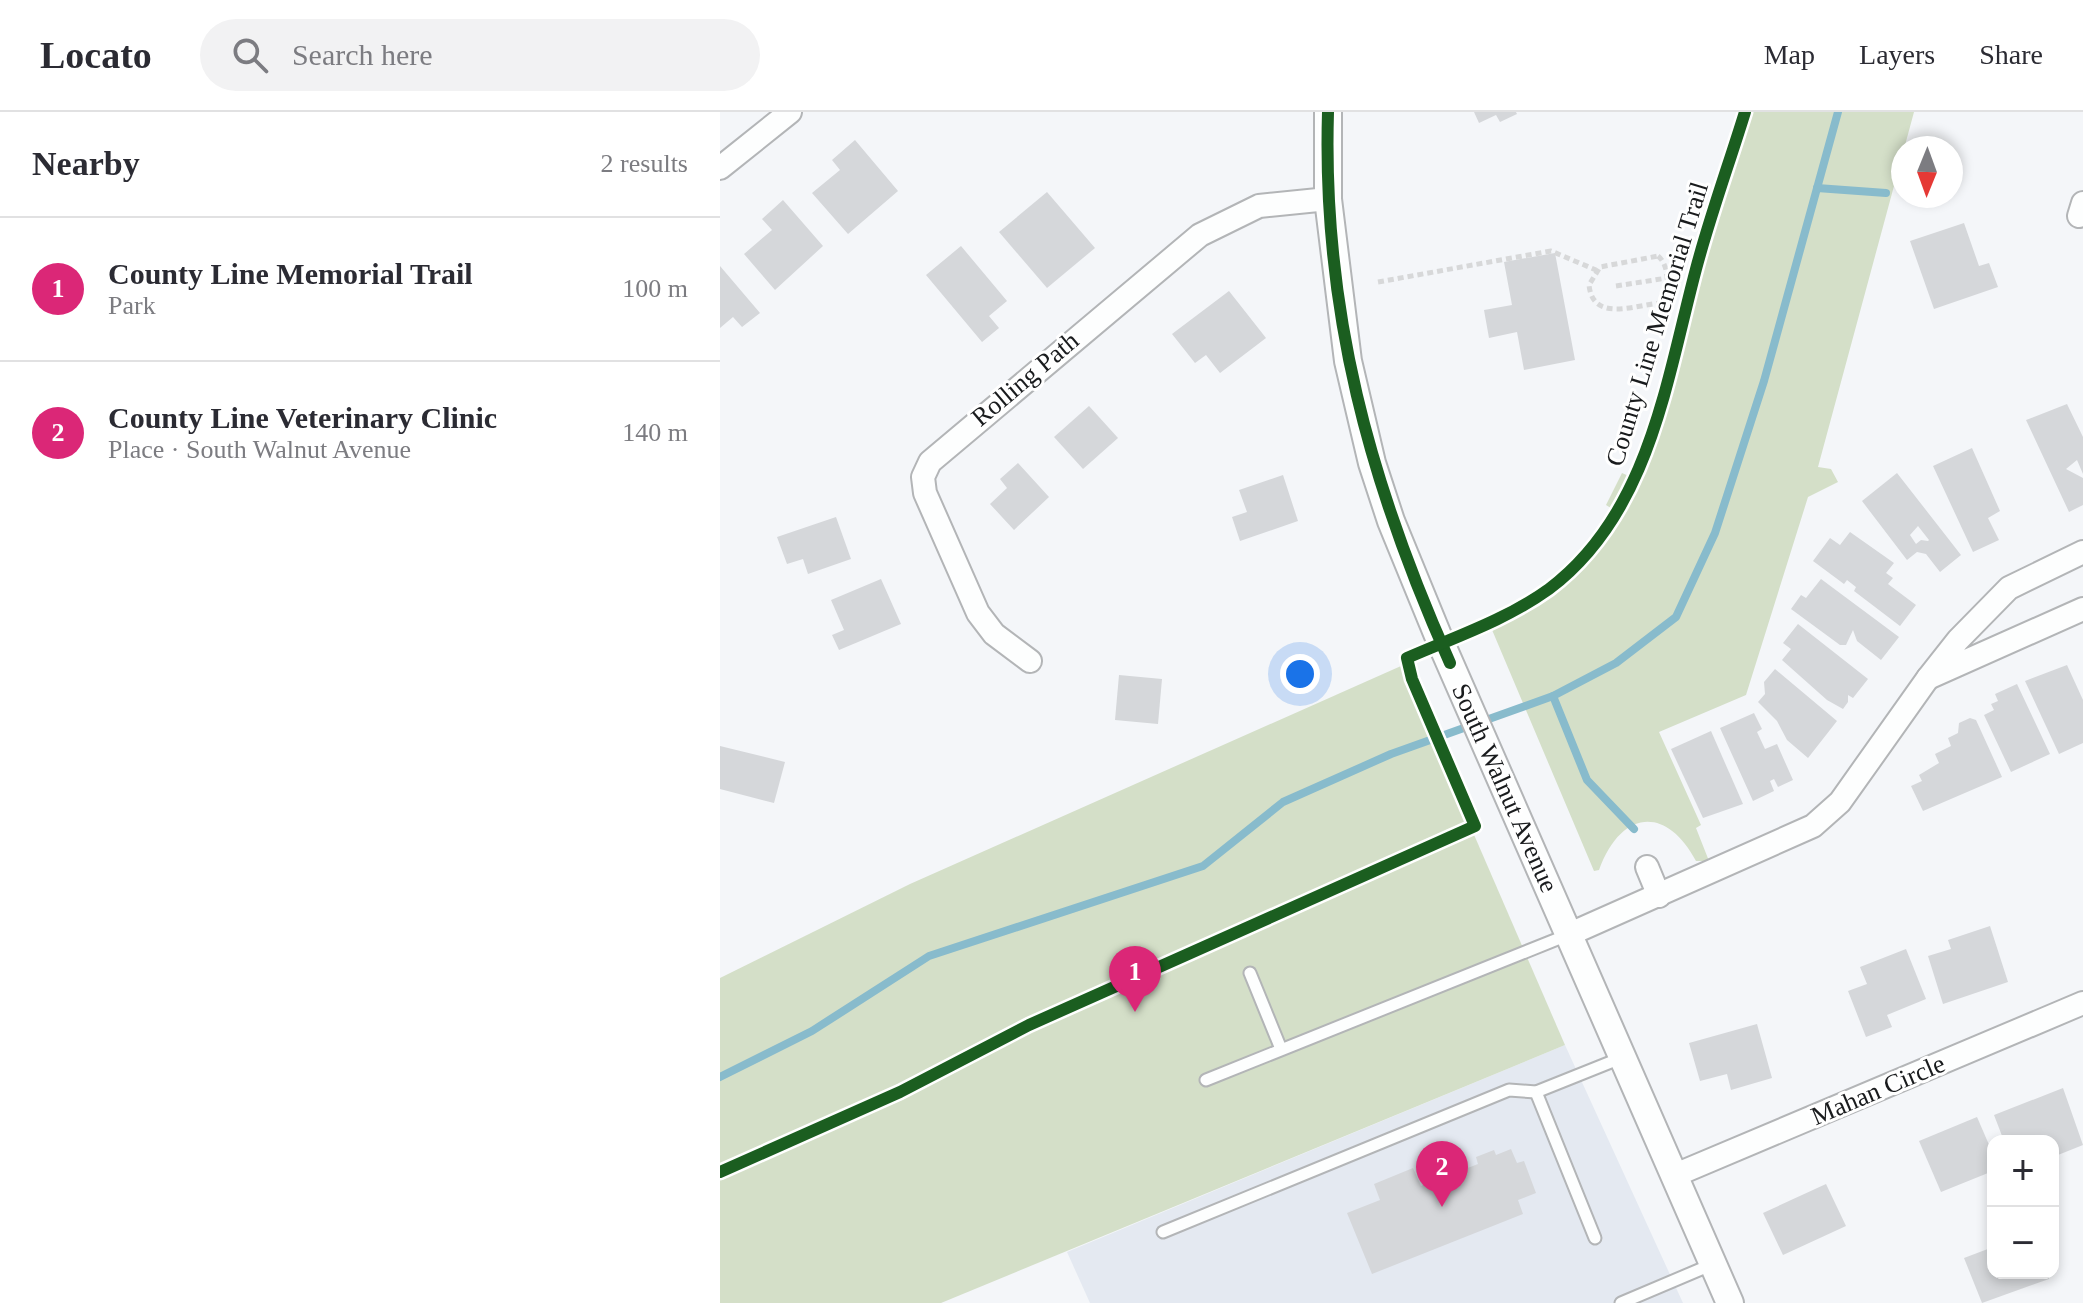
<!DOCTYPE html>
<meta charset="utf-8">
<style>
:root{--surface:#fff;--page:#f2f2f3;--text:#2b2b33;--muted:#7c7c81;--line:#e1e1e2;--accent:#db2777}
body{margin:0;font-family:Georgia,serif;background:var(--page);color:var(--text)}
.controls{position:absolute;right:24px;bottom:24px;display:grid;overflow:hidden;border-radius:16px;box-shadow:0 4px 12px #0003}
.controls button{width:72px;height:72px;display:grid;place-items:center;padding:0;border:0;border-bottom:2px solid var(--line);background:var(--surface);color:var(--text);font:40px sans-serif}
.compass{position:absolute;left:1171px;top:24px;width:72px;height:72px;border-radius:50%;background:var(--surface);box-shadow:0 4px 12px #0003;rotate:181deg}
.you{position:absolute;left:580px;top:562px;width:28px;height:28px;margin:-20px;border:6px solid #fff;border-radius:50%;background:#1a73e8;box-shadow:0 0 0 12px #1a73e833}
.badge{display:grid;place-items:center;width:52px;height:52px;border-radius:50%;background:var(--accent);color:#fff;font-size:26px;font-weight:700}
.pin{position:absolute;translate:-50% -66px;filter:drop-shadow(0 2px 4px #0008)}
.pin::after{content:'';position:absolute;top:42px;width:28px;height:24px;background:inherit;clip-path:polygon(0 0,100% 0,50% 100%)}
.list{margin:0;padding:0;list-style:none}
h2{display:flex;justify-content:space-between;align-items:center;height:104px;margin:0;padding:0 32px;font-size:34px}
h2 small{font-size:26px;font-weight:400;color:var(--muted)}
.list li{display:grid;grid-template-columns:52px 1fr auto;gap:24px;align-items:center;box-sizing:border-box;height:144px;padding:0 32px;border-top:2px solid var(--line)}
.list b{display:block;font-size:30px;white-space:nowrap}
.list p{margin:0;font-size:26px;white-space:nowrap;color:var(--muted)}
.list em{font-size:26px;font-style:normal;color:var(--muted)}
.icon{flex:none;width:44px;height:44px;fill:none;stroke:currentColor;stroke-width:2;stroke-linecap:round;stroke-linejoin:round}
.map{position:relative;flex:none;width:1363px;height:1191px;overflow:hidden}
header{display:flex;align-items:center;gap:48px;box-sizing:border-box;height:112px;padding:0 40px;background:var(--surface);border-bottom:2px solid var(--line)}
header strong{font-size:38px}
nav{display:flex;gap:44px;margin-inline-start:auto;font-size:28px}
.search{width:560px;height:72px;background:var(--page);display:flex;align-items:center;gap:20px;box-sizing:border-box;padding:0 28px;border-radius:44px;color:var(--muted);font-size:30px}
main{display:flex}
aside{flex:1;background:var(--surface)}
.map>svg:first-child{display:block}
.built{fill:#e4e9f1}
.green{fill:#d4dfc8}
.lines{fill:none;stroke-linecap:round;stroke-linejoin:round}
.stream{stroke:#8bc;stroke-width:8}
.building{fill:#d5d7da;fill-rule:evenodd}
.service-casing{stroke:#b3b5b7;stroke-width:15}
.minor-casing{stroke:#b3b5b7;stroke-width:26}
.tertiary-casing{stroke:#b3b5b7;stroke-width:30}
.path{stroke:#d7d8d9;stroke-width:5;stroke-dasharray:6 4;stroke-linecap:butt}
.service{stroke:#fdfefe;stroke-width:11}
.minor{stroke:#fdfefe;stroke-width:22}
.tertiary{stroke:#fdfefe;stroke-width:26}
.cycleway-casing{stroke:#fff;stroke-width:17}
.cycleway{stroke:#1b5e20;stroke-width:12}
.labels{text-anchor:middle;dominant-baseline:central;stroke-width:6;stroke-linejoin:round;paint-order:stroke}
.street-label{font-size:26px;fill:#191b1d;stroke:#fff}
</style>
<header>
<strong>Locato</strong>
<div class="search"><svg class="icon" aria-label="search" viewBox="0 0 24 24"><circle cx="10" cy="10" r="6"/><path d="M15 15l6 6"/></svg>Search here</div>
<nav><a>Map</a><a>Layers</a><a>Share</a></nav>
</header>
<main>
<aside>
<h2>Nearby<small>2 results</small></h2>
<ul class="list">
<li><span class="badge">1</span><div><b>County Line Memorial Trail</b><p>Park</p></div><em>100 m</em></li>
<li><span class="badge">2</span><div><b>County Line Veterinary Clinic</b><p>Place · South Walnut Avenue</p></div><em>140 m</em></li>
</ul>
</aside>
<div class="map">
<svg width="1363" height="1191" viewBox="0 0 1363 1191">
<rect width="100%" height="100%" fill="#f4f6f9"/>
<path class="built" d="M845,933L963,1191H370L347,1140Z"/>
<g class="green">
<path d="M1019,0H1194L1098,355L1111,357L1118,370L1088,385L1026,583L939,620L981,713L976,716L989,749H976C946,693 901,698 879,758L874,759L767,506C824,476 856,451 894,398L886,393L902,361L911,365L936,296L983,115Z"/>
<path d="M681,554L845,933L221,1191H0V866L190,772Z"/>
</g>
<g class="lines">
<g class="stream">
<path d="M1097,76L1166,81"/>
<path d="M833,584L867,668L914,717"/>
<path d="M0,965L92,919L209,844L483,754L563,690L671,642L833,584L896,551L956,505L995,421L1044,269L1118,0"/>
</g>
</g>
<g class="building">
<path d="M754,0H796L797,2L780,10L776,3L759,11Z"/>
<path d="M135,28L178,79L128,122L92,81L120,58L112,48Z"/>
<path d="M327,80L375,136L327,176L279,120Z"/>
<path d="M63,88L103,134L55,178L24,142L52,118L42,107Z"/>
<path d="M1244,111L1259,154L1269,151L1278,175L1214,197L1190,129Z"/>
<path d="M241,134L287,189L269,204L279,216L262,230L206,163Z"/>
<path d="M835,141L855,248L804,258L797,220L769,226L764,198L792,193L784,150Z"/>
<path d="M0,154L40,201L22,215L13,205L0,216Z"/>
<path d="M509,179L546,226L500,261L486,243L475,251L452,222Z"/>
<path d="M1347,292L1363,325V362L1357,348L1346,357L1363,366V393L1349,400L1306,308Z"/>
<path d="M369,294L398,326L363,357L334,325Z"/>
<path d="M1252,336L1280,399L1268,406L1279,428L1253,440L1213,354Z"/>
<path d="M298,351L329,385L294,418L270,392L287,376L280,367Z"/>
<path d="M1177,361L1241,443L1220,460L1206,442L1197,440L1187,448L1142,389ZM1198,414L1209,428L1208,429L1201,428L1196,432L1190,423Z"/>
<path d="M563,363L578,409L520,429L512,405L527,400L519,378Z"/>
<path d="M116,405L131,447L88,462L83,447L67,452L57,425Z"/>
<path d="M1130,420L1174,451L1166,461L1173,466L1168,472L1196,493L1180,514L1134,479L1136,475L1127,468L1124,472L1093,449L1110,426L1120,433Z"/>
<path d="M161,467L181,512L119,538L112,523L124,518L111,488Z"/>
<path d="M1101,467L1179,525L1161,548L1137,529L1133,518L1126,533H1120L1071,497L1081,483L1086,486Z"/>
<path d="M1078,512L1148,567L1133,586L1128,583V590L1123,597L1107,588L1062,548L1071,537L1063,531Z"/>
<path d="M1347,553L1363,588V631L1339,642L1305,569Z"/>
<path d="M1055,557L1117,609L1088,646L1067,628L1057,609L1038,590L1045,582L1044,570Z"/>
<path d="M399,563L442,567L438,612L395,608Z"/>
<path d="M1297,572L1330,642L1291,660L1264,603L1274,598L1271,592L1278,589L1275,582Z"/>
<path d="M1034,601L1042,617L1037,620L1045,637L1057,632L1073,668L1058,675L1054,667L1050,669L1054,679L1033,689L1000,616Z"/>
<path d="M1250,606L1256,608L1282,665L1203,699L1191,674L1202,669L1199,663L1219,651L1215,642L1231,634L1228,626L1238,621L1239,611Z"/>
<path d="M991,619L1023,692L983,706L951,637Z"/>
<path d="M0,634L65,650L54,691L0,677Z"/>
<path d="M1270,814L1288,870L1223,892L1208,844L1231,837L1228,828Z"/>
<path d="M1186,837L1206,887L1167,903L1172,915L1146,925L1128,879L1147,872L1140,855Z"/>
<path d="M1037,912L1052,966L1011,978L1007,962L980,969L969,931Z"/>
<path d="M1343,976L1363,1033L1333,1045V1029H1284L1274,1003Z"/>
<path d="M1257,1005L1273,1042V1059L1221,1080L1199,1029Z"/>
<path d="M791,1037L797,1051L804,1049L816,1081L798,1088L803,1102L652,1162L627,1101L660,1088L654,1072L693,1056L701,1074L758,1052L756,1045L774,1038L776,1043Z"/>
<path d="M1106,1072L1126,1114L1063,1143L1043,1101Z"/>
<path d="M1273,1135V1161H1326L1329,1167L1262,1191L1244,1146Z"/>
</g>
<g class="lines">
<g class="service-casing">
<g id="service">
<path d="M530,861L561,937"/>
<path d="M486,968L850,822"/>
<path d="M816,980L875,1126"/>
<path d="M443,1120L789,978L816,980L901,946"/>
<path d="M901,1191L993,1152"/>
</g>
</g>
<g class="minor-casing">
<g id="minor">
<path d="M0,56L70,0"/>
<path d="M1359,104L1363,91"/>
<path d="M1363,440L1289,476L1238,528L1208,566L1363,497"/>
<path d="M310,549L274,522L258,501L205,381L203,365L210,350L480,123L539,94L608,87"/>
<path d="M927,755L939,784"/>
<path d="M850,822L1093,714L1120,690L1208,566"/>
<path d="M953,1064L1363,891"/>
</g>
</g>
<g class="tertiary-casing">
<path id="tertiary" d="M608,0V87L628,249L652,351L671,409L721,531L1010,1191"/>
</g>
<g class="path">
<path d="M938,144C950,154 949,178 942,191C917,192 873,212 869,173L880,155Z"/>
<path d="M658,170L831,139L876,158"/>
<path d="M896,174L947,166L972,173"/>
<path d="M692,567L748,697"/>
</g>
<use href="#service" class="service"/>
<use href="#minor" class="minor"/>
<use href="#tertiary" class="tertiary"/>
<g class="cycleway-casing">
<g id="cycleway">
<path d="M608,0C602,198 650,372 730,551"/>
<path d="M0,1060L180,980L309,913L755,714L692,567L687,546C735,525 786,508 829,477C929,402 946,270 976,157C990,104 1009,52 1025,0"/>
</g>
</g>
<use href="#cycleway" class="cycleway"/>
</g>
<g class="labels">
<g class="street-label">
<text transform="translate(937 212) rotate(-73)">County Line Memorial Trail</text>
<text transform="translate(305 267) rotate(-40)">Rolling Path</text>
<text transform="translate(785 676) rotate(66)">South Walnut Avenue</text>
<text transform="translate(1158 978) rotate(-23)">Mahan Circle</text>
</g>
</g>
</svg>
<div class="controls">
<button>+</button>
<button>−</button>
</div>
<svg class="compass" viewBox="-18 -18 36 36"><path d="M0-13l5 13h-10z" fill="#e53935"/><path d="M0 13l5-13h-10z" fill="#7c7c81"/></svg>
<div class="you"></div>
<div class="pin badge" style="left:415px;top:900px">1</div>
<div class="pin badge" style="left:722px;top:1095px">2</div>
</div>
</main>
